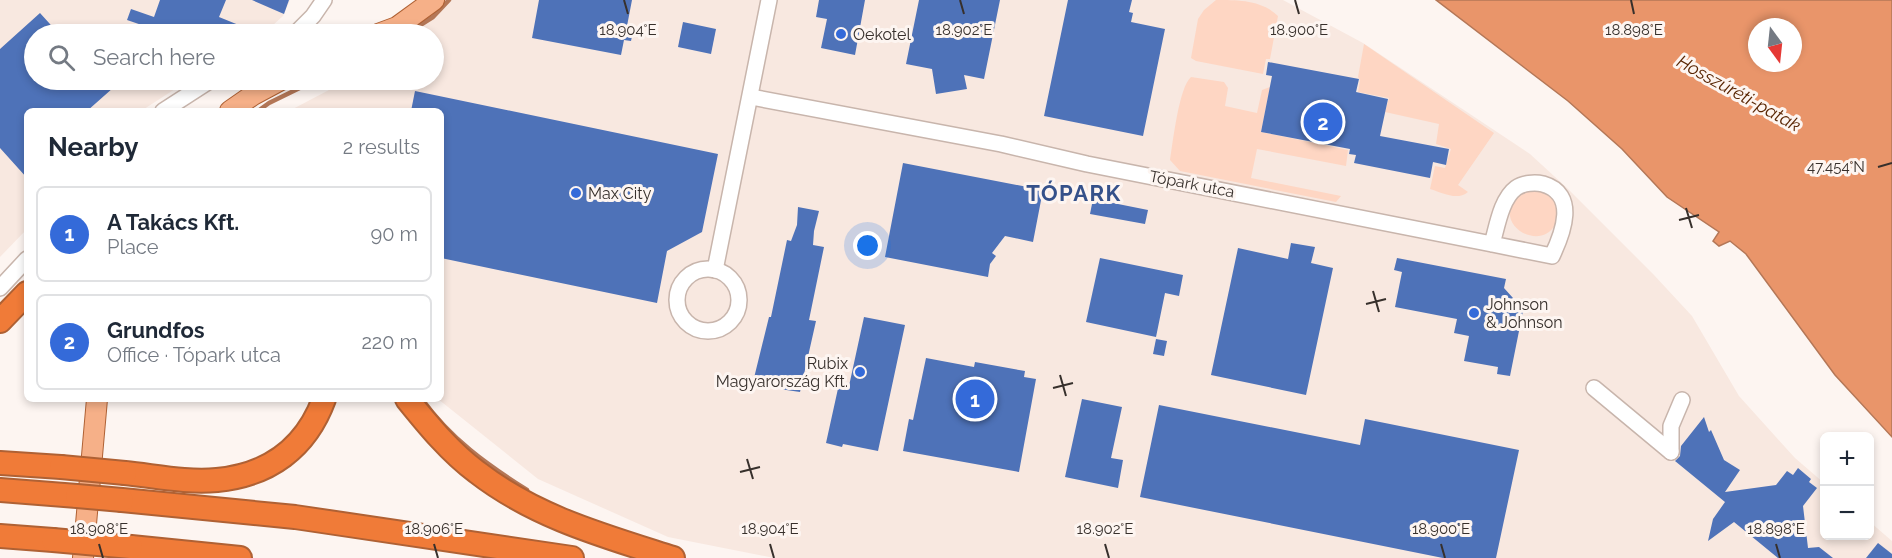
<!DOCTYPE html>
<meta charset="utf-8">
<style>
:root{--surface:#fff;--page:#f6f6f7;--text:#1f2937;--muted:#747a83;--line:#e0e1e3;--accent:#346ad9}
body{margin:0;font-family:Raleway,sans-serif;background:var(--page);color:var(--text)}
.controls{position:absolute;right:18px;bottom:18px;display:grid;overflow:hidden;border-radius:9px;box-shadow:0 3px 9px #0003}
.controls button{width:54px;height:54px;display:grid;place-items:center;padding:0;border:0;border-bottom:2px solid var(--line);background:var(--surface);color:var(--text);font:30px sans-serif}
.compass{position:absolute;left:1748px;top:18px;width:54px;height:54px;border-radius:50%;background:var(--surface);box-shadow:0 3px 9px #0003;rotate:165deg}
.you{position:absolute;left:868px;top:246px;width:21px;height:21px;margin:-15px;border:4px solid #fff;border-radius:50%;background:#1a73e8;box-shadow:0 0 0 9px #1a73e833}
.badge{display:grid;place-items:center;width:39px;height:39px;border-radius:50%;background:var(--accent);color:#fff;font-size:20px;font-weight:700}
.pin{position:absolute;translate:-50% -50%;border:3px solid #fff;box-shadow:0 2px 6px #0006}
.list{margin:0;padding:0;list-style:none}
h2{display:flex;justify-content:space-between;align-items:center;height:78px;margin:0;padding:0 24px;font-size:26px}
h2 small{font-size:20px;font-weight:400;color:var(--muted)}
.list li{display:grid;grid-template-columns:39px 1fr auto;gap:18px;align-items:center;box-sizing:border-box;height:96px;margin:0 12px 12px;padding:0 12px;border:2px solid var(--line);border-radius:9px}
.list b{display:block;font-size:22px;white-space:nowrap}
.list p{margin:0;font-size:20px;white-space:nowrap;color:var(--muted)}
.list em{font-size:20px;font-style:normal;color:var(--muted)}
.icon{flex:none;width:33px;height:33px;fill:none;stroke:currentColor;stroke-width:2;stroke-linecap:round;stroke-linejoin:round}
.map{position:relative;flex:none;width:1892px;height:558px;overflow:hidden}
.search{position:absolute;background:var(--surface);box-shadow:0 3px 9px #0003;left:24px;top:24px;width:420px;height:66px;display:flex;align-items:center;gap:15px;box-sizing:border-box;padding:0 21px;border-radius:33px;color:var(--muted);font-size:22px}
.panel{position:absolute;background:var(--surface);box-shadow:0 3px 9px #0003;left:24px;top:108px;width:420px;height:294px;border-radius:9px}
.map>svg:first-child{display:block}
.built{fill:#f8e8e0}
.green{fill:#fed6c3}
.water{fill:#e9956a;stroke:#b47757;stroke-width:1.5;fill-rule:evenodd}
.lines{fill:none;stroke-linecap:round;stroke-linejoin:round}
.stream{stroke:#b47757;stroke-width:4.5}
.building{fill:#4e72b8}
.minor-casing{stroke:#c8b5ac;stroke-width:18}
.major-casing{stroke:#af6134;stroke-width:22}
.highway-casing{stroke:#af6134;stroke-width:26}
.minor{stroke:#fff;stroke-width:15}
.major{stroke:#f6b088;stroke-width:20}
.highway{stroke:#f07b38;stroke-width:22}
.highway-bridge-casing{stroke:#af6134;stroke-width:26;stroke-linecap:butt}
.highway-bridge{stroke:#f07b38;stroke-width:22}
.ticks{fill:none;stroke:#37302c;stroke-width:2}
.poi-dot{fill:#346ad9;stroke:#fdf5f1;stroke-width:2}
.labels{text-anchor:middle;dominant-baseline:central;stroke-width:6;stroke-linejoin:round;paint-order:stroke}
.poi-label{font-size:16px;fill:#37302c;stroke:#fdf5f1;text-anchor:start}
.street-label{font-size:16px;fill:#37302c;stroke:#fdf5f1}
.water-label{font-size:18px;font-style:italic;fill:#592503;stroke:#fdf5f1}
.district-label{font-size:22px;font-weight:bold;letter-spacing:1.5px;fill:#35518a;stroke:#fdf5f1}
.ticks-label{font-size:15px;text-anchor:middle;fill:#37302c;stroke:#fdf5f1;stroke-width:6;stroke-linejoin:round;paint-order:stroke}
</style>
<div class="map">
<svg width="1892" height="558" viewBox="0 0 1892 558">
<rect width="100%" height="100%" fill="#fdf5f1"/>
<g class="built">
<path d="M0,0H290L283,16L263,34H34V80H189L141,111H27V229L0,257Z"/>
<path d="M445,0H1283L1363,43L1530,154L1566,187L1654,275L1692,316L1739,396L1795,458L1824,483V536H1870V522L1892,541V558H774L668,537L538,479L438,399H441V111H289L348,80H434V34H408Z"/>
</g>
<g class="green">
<path d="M1216,0C1238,0 1262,0 1278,16L1270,59H1266L1263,74L1196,61L1191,58L1198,19L1204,10Z"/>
<path d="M1364,44L1494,133L1458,185L1468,192C1457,201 1443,193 1430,189L1435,166L1445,168L1451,149L1436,144L1439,124L1385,112L1389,98L1358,92L1360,80L1358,77Z"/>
<path d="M1191,77L1224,82L1228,88L1225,106L1257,113L1262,90L1270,87L1261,132L1348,150L1346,166L1257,149L1251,178L1341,196L1336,202L1180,171L1170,160C1173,142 1179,87 1191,77Z"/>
<path d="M1525,189L1549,192L1559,206C1558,212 1558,220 1555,225C1541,250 1499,229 1512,202C1514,197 1521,193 1525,189Z"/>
</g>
<path class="water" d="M1436,0H1892V437L1835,375L1746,254L1730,241L1719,246L1713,241L1719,232L1667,197L1622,149L1568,101ZM1757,27H1793V63H1757Z"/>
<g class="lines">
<g class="stream">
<path d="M406,34L433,17L449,0"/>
<path d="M258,111L269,103L316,80"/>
<path d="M422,399C451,439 486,464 527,490"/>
</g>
</g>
<g class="building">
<path d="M160,0H226L219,17L261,34H168L127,20L131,9L154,17Z"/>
<path d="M252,0H289L284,14Z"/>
<path d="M539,0H632L627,26L634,27L631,41L624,40L621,55L532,38Z"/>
<path d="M819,0H865L855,55L821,48L827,19L816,17Z"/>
<path d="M919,0H1000L984,79L964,75L967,89L936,94L932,69L906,64Z"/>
<path d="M1068,0H1132L1129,12L1133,13L1131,22L1165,29L1143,136L1044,116Z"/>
<path d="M40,13L59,34H34V80H122L87,111H27V178L0,148V49Z"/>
<path d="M683,22L716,29L711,54L678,47Z"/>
<path d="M1268,62L1359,79L1356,92L1388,99L1380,136L1449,149L1446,165L1433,162L1430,178L1354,163L1356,155L1349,154L1350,149L1261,132L1272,76L1266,75Z"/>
<path d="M415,91L718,154L702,232L667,251L657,303L441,258V111H411Z"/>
<path d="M903,163L1043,190L1033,242L1005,236L992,253L996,256L990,264L988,277L885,257Z"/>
<path d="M1093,199L1148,210L1145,224L1090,214Z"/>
<path d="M798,207L819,211L814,231L813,245L824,247L809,320L816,321L800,392L766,387L753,382L769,317H771L787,240L791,241L797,225Z"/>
<path d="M1291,243L1315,247L1311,263L1333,268L1306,395L1211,375L1238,248L1288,259Z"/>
<path d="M1100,258L1183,275L1179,296L1165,293L1156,337L1086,322Z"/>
<path d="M1397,258L1506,279L1504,288L1513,298L1515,305L1524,306L1510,376L1497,374L1498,367L1464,361L1469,336L1454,333L1457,319L1395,307L1402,272L1394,270Z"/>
<path d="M864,317L905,325L878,451L843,444L842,447L826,443L839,384L849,386Z"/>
<path d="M1156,339L1167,341L1164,356L1153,354Z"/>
<path d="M926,358L974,367L975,362L1025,371L1024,377L1036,379L1019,472L903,451L909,419L913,420Z"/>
<path d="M1082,399L1122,407L1111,458L1123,460L1118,488L1065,477Z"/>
<path d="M1159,405L1360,445L1365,419L1519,450L1496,558H1443L1140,497Z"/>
<path d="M1704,417L1709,432L1711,430L1724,460L1740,470L1725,492L1776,485L1787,471L1793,475L1798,468L1811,479L1809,482L1817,488L1803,506L1808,548L1819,547L1833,558H1778L1734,522L1708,541L1713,519L1725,502L1675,461L1680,456L1681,446Z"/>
<path d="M1878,543L1892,554V558H1866Z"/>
</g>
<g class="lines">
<g class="minor-casing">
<g id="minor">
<path d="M295,34L313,16L324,0"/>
<path d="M751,97L1001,144L1087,164L1492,244L1552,256C1563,233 1578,194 1543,184C1535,182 1523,183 1516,188C1501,199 1497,227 1492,244"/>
<path d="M163,111L211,80"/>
<circle cx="708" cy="300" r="31"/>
<path d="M715,270L769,0"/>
<path d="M0,288L27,259"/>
<path d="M1594,388L1671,452"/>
<path d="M1671,452V426L1682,400"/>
</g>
</g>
<g class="major-casing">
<g id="major">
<path d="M378,34L397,27L434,0"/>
<path d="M230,111L253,95L281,80"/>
<path d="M83,558L97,399"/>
</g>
</g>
<g class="highway-casing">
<g id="highway">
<path d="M0,321L27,293"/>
<path d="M407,399C428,425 450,452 477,472C535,517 604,536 673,558"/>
<path d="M0,463L61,467"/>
<path d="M125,473C155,476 187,483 217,480C269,475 306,448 324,399"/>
<path d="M0,490L77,496"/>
<path d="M122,500L295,517L572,558"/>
<path d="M0,536L53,540"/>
<path d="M131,547L240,558"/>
</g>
</g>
<use href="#minor" class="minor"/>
<use href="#major" class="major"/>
<use href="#highway" class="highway"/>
<g class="highway-bridge-casing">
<g id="highway-bridge">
<path d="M61,467L125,473"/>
<path d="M77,496L122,500"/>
<path d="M53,540L131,547"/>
</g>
</g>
<use href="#highway-bridge" class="highway-bridge"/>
</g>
<path class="ticks" d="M624,0L628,14M960,0L964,14M1295,0L1299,14M1631,0L1634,14M1878,167L1892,163M1686,208L1692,228M1679,220L1699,215M1373,291L1379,312M1366,304L1386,299M1060,375L1066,396M1053,388L1073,383M747,459L753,479M740,472L760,467M99,544L103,558M434,544L438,558M770,544L774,558M1105,544L1109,558M1441,544L1445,558M1776,544L1780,558"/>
<g class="poi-dot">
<circle cx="841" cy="34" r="6"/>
<circle cx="576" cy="193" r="6"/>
<circle cx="1474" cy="313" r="6"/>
<circle cx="860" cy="372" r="6"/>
</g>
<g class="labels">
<g class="poi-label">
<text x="853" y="34">Oekotel</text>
<text x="588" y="193">Max City</text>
<text x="1486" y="304">Johnson<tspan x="1486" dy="18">&amp; Johnson</tspan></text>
<text x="848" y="363" text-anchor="end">Rubix<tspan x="848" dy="18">Magyarország Kft.</tspan></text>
</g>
<g class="street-label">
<text transform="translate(1192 184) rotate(11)">Tópark utca</text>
</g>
<g class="water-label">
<text transform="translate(1739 93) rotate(29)">Hosszúréti-patak</text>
</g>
<g class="district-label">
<text x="1074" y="193">TÓPARK</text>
</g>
</g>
<g class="ticks-label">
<text x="628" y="35">18.904°E</text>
<text x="964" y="35">18.902°E</text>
<text x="1299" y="35">18.900°E</text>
<text x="1634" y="35">18.898°E</text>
<text x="1836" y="172">47.454°N</text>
<text x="99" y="534">18.908°E</text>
<text x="434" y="534">18.906°E</text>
<text x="770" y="534">18.904°E</text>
<text x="1105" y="534">18.902°E</text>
<text x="1441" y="534">18.900°E</text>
<text x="1776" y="534">18.898°E</text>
</g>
</svg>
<div class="controls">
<button>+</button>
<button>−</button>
</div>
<svg class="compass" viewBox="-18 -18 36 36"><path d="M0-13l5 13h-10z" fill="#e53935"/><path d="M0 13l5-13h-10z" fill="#747a83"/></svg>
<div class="you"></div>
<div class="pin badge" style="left:975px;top:399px">1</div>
<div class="pin badge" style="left:1323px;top:122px">2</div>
<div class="search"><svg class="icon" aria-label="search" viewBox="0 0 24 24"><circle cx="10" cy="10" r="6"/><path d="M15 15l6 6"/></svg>Search here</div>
<section class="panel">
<h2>Nearby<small>2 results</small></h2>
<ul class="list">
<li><span class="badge">1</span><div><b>A Takács Kft.</b><p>Place</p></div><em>90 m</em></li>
<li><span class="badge">2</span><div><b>Grundfos</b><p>Office · Tópark utca</p></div><em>220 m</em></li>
</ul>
</section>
</div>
